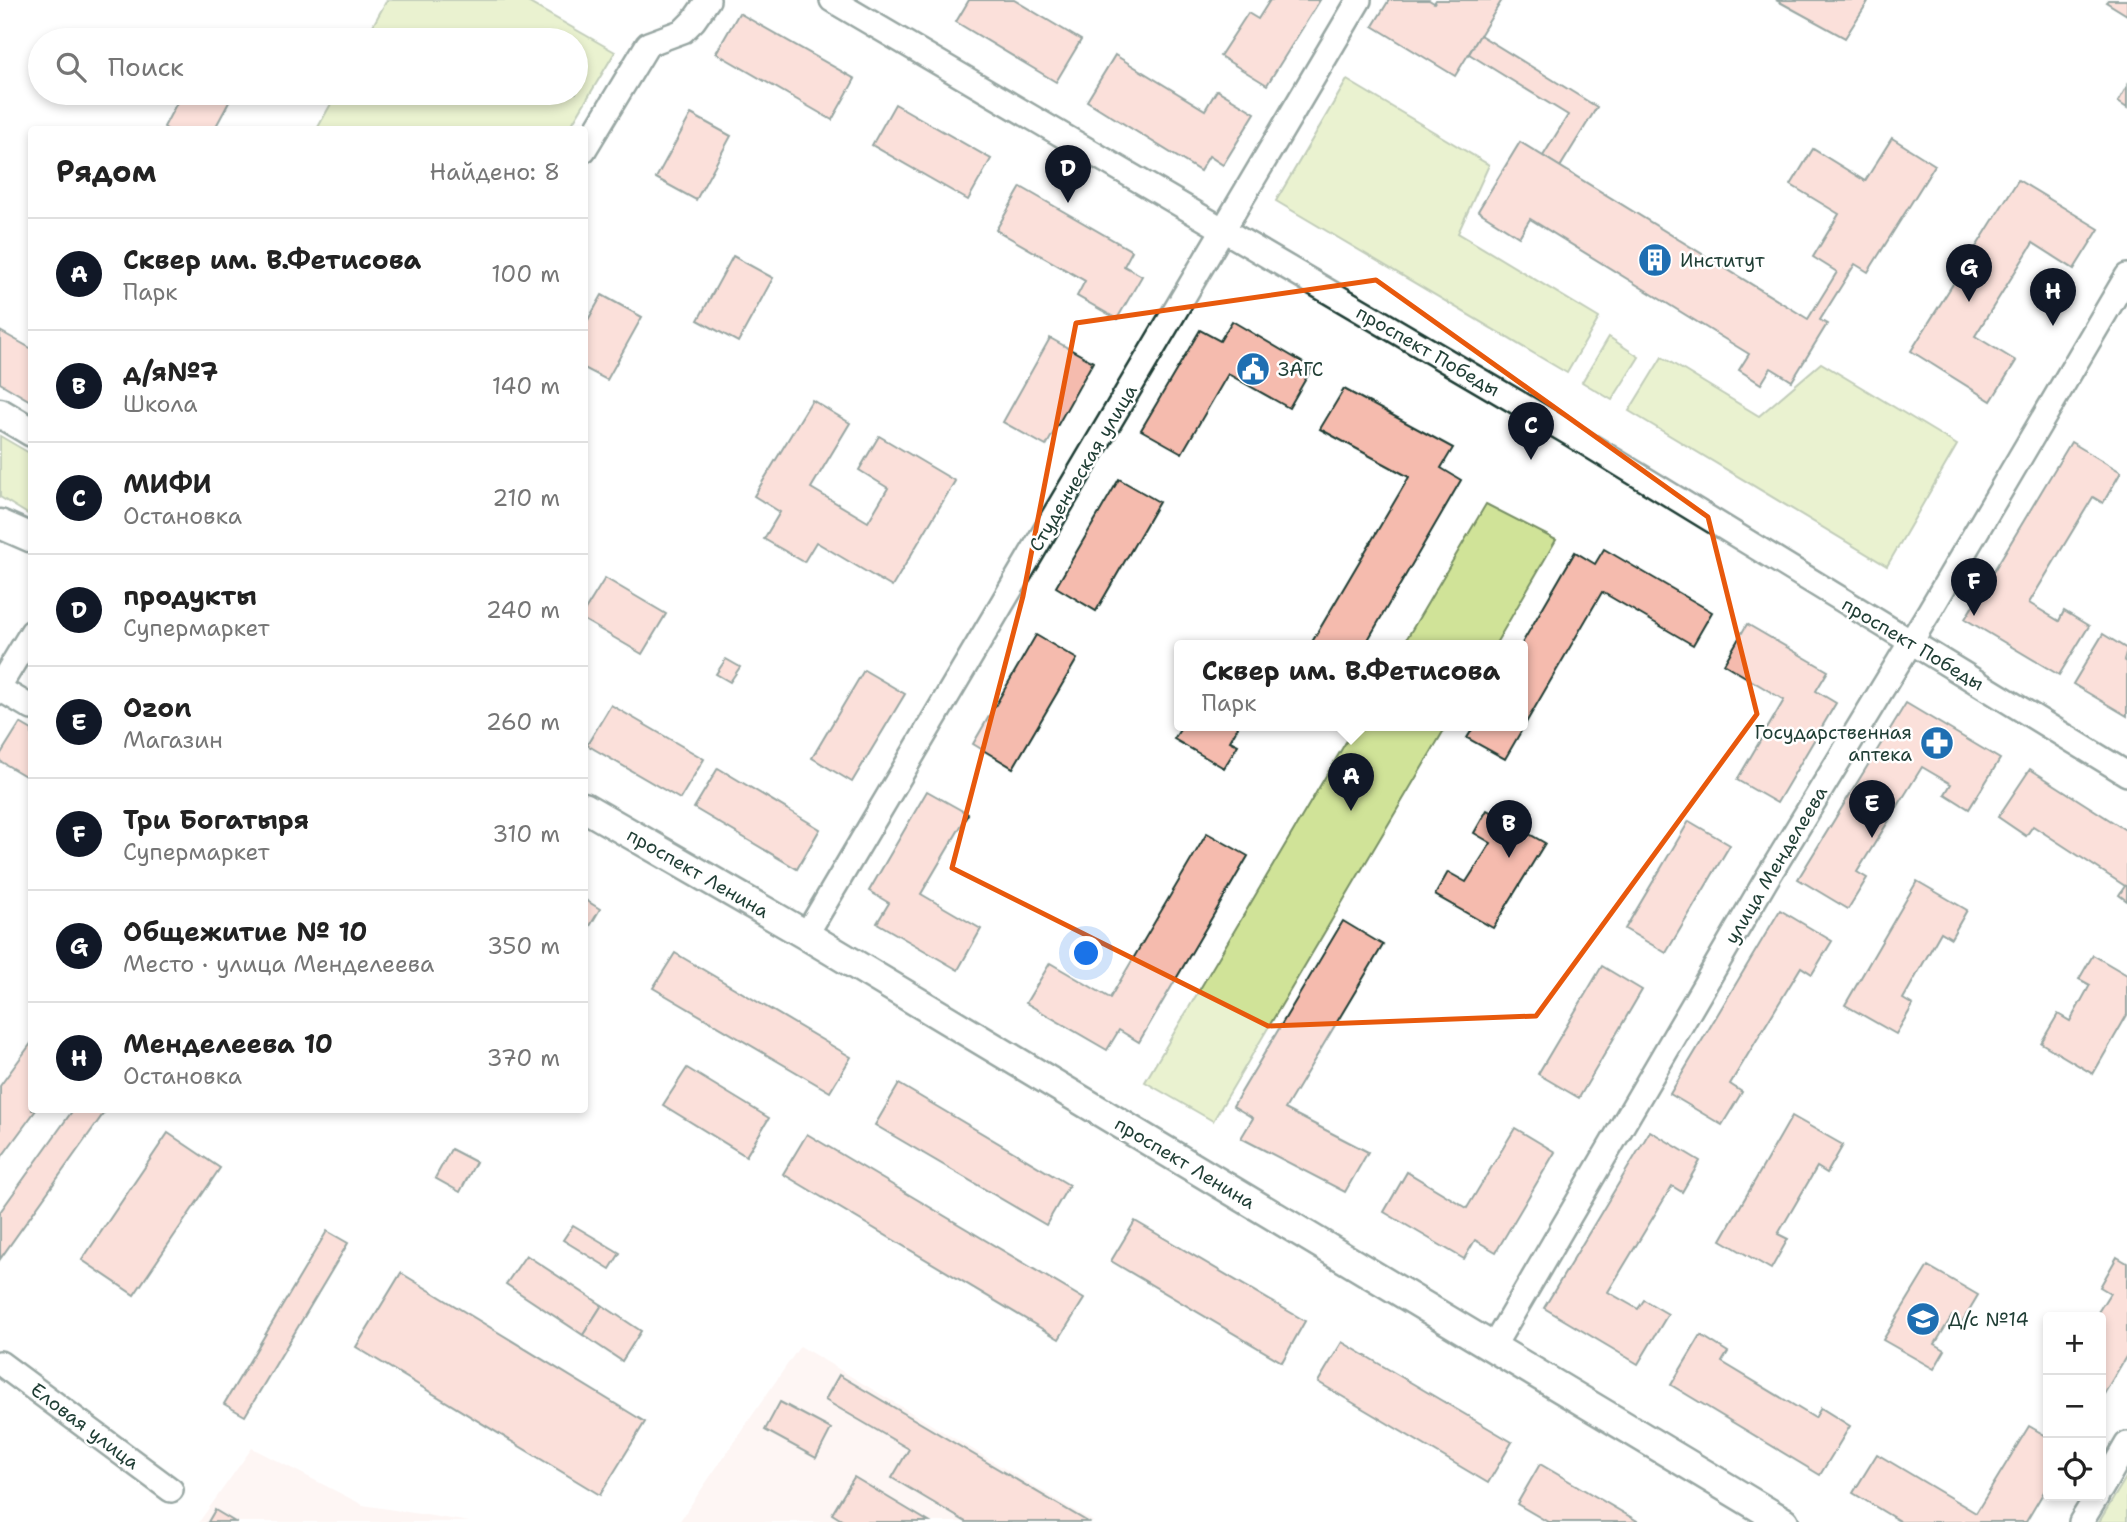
<!DOCTYPE html>
<html lang="ru">
<meta charset="utf-8">
<style>
:root{--surface:#fff;--page:#f6f6f6;--text:#222;--muted:#767676;--line:#e0e0e0;--accent:#111827}
body{margin:0;font-family:"Shantell Sans",sans-serif;background:var(--page);color:var(--text)}
.controls{position:absolute;right:21px;bottom:21px;display:grid;overflow:hidden;border-radius:7px;box-shadow:0 4px 10px #0003}
.controls button{width:63px;height:63px;display:grid;place-items:center;padding:0;border:0;border-bottom:2px solid var(--line);background:var(--surface);color:var(--text);font:35px sans-serif}
.you{position:absolute;left:1087px;top:954px;width:24px;height:24px;margin:-18px;border:5px solid #fff;border-radius:50%;background:#1a73e8;box-shadow:0 0 0 10px #1a73e833}
.badge{display:grid;place-items:center;width:46px;height:46px;border-radius:50%;background:var(--accent);color:#fff;font-size:23px;font-weight:700}
.pin{position:absolute;translate:-50% -58px;filter:drop-shadow(0 2px 4px #0008)}
.pin::after{content:'';position:absolute;top:37px;width:24px;height:21px;background:inherit;clip-path:polygon(0 0,100% 0,50% 100%)}
.popup{position:absolute;left:1174px;top:640px;width:354px;height:91px;box-sizing:border-box;display:grid;place-content:center;border-radius:7px;background:var(--surface);filter:drop-shadow(0 2px 5px #0005);font-size:23px;white-space:nowrap;color:var(--muted)}
.popup b{font-size:26px;color:var(--text)}
.popup::after{content:'';position:absolute;left:50%;top:100%;margin-left:-14px;border:14px solid transparent;border-top-color:var(--surface)}
.list{margin:0;padding:0;list-style:none}
h2{display:flex;justify-content:space-between;align-items:center;height:91px;margin:0;padding:0 28px;font-size:30px}
h2 small{font-size:23px;font-weight:400;color:var(--muted)}
.list li{display:grid;grid-template-columns:46px 1fr auto;gap:21px;align-items:center;box-sizing:border-box;height:112px;padding:0 28px;border-top:2px solid var(--line)}
.list b{display:block;font-size:26px;white-space:nowrap}
.list p{margin:0;font-size:23px;white-space:nowrap;color:var(--muted)}
.list em{font-size:23px;font-style:normal;color:var(--muted)}
.icon{flex:none;width:38px;height:38px;fill:none;stroke:currentColor;stroke-width:2;stroke-linecap:round;stroke-linejoin:round}
.map{position:relative;flex:none;width:2127px;height:1522px;overflow:hidden}
.search{position:absolute;background:var(--surface);box-shadow:0 4px 10px #0003;left:28px;top:28px;width:560px;height:77px;display:flex;align-items:center;gap:18px;box-sizing:border-box;padding:0 24px;border-radius:38px;color:var(--muted);font-size:26px}
.panel{position:absolute;background:var(--surface);box-shadow:0 4px 10px #0003;left:28px;top:126px;width:560px;height:987px;border-radius:7px}
.map>svg:first-child{display:block}
.built{fill:#fcebe7}
.green{fill:#d0e398;stroke:#789066;stroke-width:2}
.building{fill:#f5bbae;stroke:#1f3d34;stroke-width:2}
.lines{fill:none;stroke-linecap:round;stroke-linejoin:round}
.minor-casing{stroke:#1f3d34;stroke-width:28}
.tertiary-casing{stroke:#1f3d34;stroke-width:33}
.minor{stroke:#fff;stroke-width:23}
.tertiary{stroke:#fff;stroke-width:28}
.marked{fill:none;stroke:#e8590c;stroke-width:5;stroke-linejoin:round}
.labels{text-anchor:middle;dominant-baseline:central;stroke-width:5;stroke-linejoin:round;paint-order:stroke}
.poi-label{font-size:19px;fill:#1f3d34;stroke:#fff;text-anchor:start}
.street-label{font-size:19px;fill:#1f3d34;stroke:#fff}
</style>
<div class="map">
<svg width="2127" height="1522" viewBox="0 0 2127 1522">
<rect width="100%" height="100%" fill="#fff"/>
<filter id="ink" filterUnits="userSpaceOnUse"><feTurbulence type="fractalNoise" baseFrequency=".0143" numOctaves="2"/><feDisplacementMap in="SourceGraphic" scale="14" xChannelSelector="R" yChannelSelector="G"/><feConvolveMatrix kernelMatrix="1 2 1 2 8 2 1 2 1" color-interpolation-filters="sRGB"/></filter>
<g filter="url(#ink)">
<g class="built">
<path d="M800,1346L1094,1522H679Z"/>
<path d="M252,1448L363,1505L470,1522H199Z"/>
</g>
<g class="green">
<path d="M387,0H524L615,52L569,129H317L337,93H576V40H365Z"/>
<path d="M1347,80L1489,165L1458,233L1599,318L1567,373L1276,201Z"/>
<path d="M1609,337L1639,357L1612,400L1582,382Z"/>
<path d="M1662,357L1759,416L1821,363L1957,445L1887,566L1629,411Z"/>
<path d="M0,436L31,454V516L0,497Z"/>
<path d="M1486,504L1556,540L1495,645H1403Z"/>
<path d="M1356,725H1447L1213,1121L1145,1082Z"/>
<path d="M2127,1476V1522H2099Z"/>
</g>
<g class="building">
<path d="M969,0H1014L1081,40L1056,82L956,22Z"/>
<path d="M1270,0H1320L1267,85L1220,56L1248,13L1258,19Z"/>
<path d="M1389,0H1429L1434,3L1436,0H1502L1455,76L1373,26Z"/>
<path d="M1776,0H1869L1845,38Z"/>
<path d="M2108,0H2127V15L2106,2Z"/>
<path d="M739,13L855,79L832,120L716,53Z"/>
<path d="M1480,35L1597,107L1560,167L1543,156L1568,115L1469,54Z"/>
<path d="M1115,55L1205,110L1217,90L1255,113L1223,165L1209,156L1200,171L1087,101Z"/>
<path d="M2127,86V108L2118,102Z"/>
<path d="M182,93H234L214,130H168L164,127Z"/>
<path d="M895,104L991,159L968,200L872,145Z"/>
<path d="M691,114L731,136L696,200L656,178Z"/>
<path d="M1892,138L1935,165L1868,272L1855,264L1820,320L1827,324L1792,381L1771,368L1761,384L1739,370L1749,354L1530,219L1519,237L1478,211L1520,142L1808,319L1837,272L1813,257L1839,214L1791,185L1813,149L1865,181Z"/>
<path d="M2018,180L2099,229L2074,269L2033,243L1975,336L2016,361L1991,401L1911,351Z"/>
<path d="M1021,187L1132,251L1124,266L1142,276L1117,319L1077,296L1085,281L996,230Z"/>
<path d="M733,256L773,278L738,342L698,320Z"/>
<path d="M602,295L642,317L607,380L584,368V327Z"/>
<path d="M1232,321L1312,368L1289,408L1228,374L1182,453L1141,430L1200,330L1220,341Z"/>
<path d="M0,331L32,349V402L0,383Z"/>
<path d="M1050,338L1093,362L1046,446L1003,422Z"/>
<path d="M1344,389L1453,448L1441,468L1461,480L1365,645H1317L1312,642L1409,477L1320,429Z"/>
<path d="M812,400L850,423L811,488L868,522L888,488L859,470L879,436L955,481L892,587L816,542L804,562L764,539L780,512L754,496Z"/>
<path d="M2071,442L2121,472L2103,503L2093,497L2029,603L2059,621L2064,611L2089,626L2059,675L1965,619Z"/>
<path d="M1119,479L1159,502L1096,611L1056,587Z"/>
<path d="M1604,549L1712,612L1693,645L1602,592L1505,759L1467,738L1475,725H1522L1521,645L1575,552L1595,564Z"/>
<path d="M605,578L666,614L642,654L584,620V612Z"/>
<path d="M1747,624L1828,671L1816,691L1836,703L1777,803L1737,780L1784,700L1724,664Z"/>
<path d="M2103,634L2127,649L2124,660L2127,662V716L2073,684Z"/>
<path d="M1036,635L1077,659L1013,768L973,744Z"/>
<path d="M726,659L740,667L730,682L716,674Z"/>
<path d="M864,670L905,694L852,782L812,758Z"/>
<path d="M1906,703L2000,759L1969,809L1945,794L1951,784L1922,767L1857,872L1867,878L1848,909L1798,879Z"/>
<path d="M611,705L704,759L680,799L587,745Z"/>
<path d="M20,723L32,730V780L0,761V755Z"/>
<path d="M1183,725H1239L1230,741L1238,745L1224,768L1174,739Z"/>
<path d="M718,768L820,829L797,869L694,808Z"/>
<path d="M2030,769L2127,831V901L2119,895L2125,886L2033,826L2026,836L1998,817Z"/>
<path d="M927,791L968,814L921,894L981,929L958,970L877,923L889,903L869,891Z"/>
<path d="M1487,810L1545,843L1493,928L1435,895L1448,872L1466,882L1491,843L1474,833Z"/>
<path d="M1689,821L1730,845L1666,953L1625,929Z"/>
<path d="M1207,833L1248,856L1139,1042L1119,1030L1107,1050L1026,1003L1050,963L1110,998Z"/>
<path d="M1917,881L1967,910L1951,938L1941,932L1903,999L1913,1005L1896,1034L1845,1005Z"/>
<path d="M584,899L600,909L584,936Z"/>
<path d="M1780,910L1832,941L1812,974L1801,967L1730,1084L1742,1092L1722,1125L1670,1094Z"/>
<path d="M1343,921L1383,945L1285,1109L1368,1152L1345,1192L1241,1138L1253,1118L1233,1106Z"/>
<path d="M675,953L851,1057L830,1092L653,988Z"/>
<path d="M2093,955L2127,975V1015L2093,1074L2041,1043L2058,1014L2070,1021L2090,985L2079,979Z"/>
<path d="M1602,966L1642,990L1579,1098L1538,1074Z"/>
<path d="M32,1042V1110H36L0,1159V1086Z"/>
<path d="M687,1068L769,1118L746,1156L663,1105Z"/>
<path d="M899,1084L1069,1185L1046,1225L875,1125Z"/>
<path d="M73,1110H106L0,1259V1212Z"/>
<path d="M1792,1116L1843,1145L1827,1173L1817,1167L1778,1234L1788,1239L1771,1269L1721,1240Z"/>
<path d="M1515,1128L1555,1152L1496,1252L1475,1240L1464,1259L1384,1212L1407,1172L1467,1208Z"/>
<path d="M1650,1131L1700,1161L1682,1192L1672,1186L1608,1292L1638,1309L1644,1300L1668,1314L1638,1364L1544,1308Z"/>
<path d="M168,1133L220,1168L134,1295L82,1260Z"/>
<path d="M807,1134L1084,1299L1059,1339L783,1174Z"/>
<path d="M451,1149L476,1162L460,1192L435,1178Z"/>
<path d="M1135,1221L1305,1321L1282,1362L1111,1261Z"/>
<path d="M573,1225L620,1253L610,1269L563,1240Z"/>
<path d="M327,1231L348,1243L245,1416L224,1404Z"/>
<path d="M526,1255L602,1305L583,1335L506,1284Z"/>
<path d="M2117,1257L2127,1263V1355L2101,1399V1317H2095L2110,1293L2100,1287Z"/>
<path d="M1928,1266L1978,1295L1962,1322L1952,1316L1935,1344L1945,1350L1934,1369L1883,1340Z"/>
<path d="M401,1273L645,1422L600,1495L356,1347Z"/>
<path d="M602,1305L641,1331L622,1361L583,1335Z"/>
<path d="M1701,1335L1728,1352L1722,1362L1815,1418L1821,1408L1850,1426L1820,1475L1671,1385Z"/>
<path d="M1342,1342L1512,1442L1488,1483L1318,1382Z"/>
<path d="M839,1375L1088,1522H966L892,1478L909,1449L825,1400Z"/>
<path d="M780,1402L831,1429L816,1458L765,1430Z"/>
<path d="M2029,1426L2048,1437V1485L2026,1522H1901L1853,1493L1877,1454L1976,1513Z"/>
<path d="M1540,1464L1639,1522H1548L1517,1504Z"/>
<path d="M854,1477L929,1522H845L832,1514Z"/>
<path d="M215,1510L235,1522H208Z"/>
</g>
<g class="lines">
<g class="minor-casing">
<g id="minor">
<path d="M832,0L1571,434L2127,774"/>
<path d="M584,150L648,44L683,31L694,20L708,0"/>
<path d="M0,685L32,632"/>
<path d="M0,689L32,708"/>
<path d="M806,935L1359,0"/>
<path d="M1493,1347L1766,880L1929,612L2127,276"/>
<path d="M0,1363L171,1490"/>
<path d="M2101,1489L2127,1444"/>
<path d="M2081,1522L2097,1496"/>
</g>
</g>
<g class="tertiary-casing">
<g id="tertiary">
<path d="M0,413L32,432"/>
<path d="M0,524L32,538"/>
<path d="M584,807L806,935L1784,1522"/>
</g>
</g>
<use href="#minor" class="minor"/>
<use href="#tertiary" class="tertiary"/>
</g>
</g>
<path d="M0 0H2127V1522H0ZM1376,280L1708,517L1757,714L1536,1016L1268,1026L952,868L1023,596L1076,323Z" fill="#fff" fill-opacity=".55" fill-rule="evenodd"/>
<path class="marked" d="M1376,280L1708,517L1757,714L1536,1016L1268,1026L952,868L1023,596L1076,323Z"/>
<defs>
<g id="building-disc" transform="scale(1.75)"><circle r="9.5" fill="#1f6fb2" stroke="#fff"/><path d="M-4-6H4V6H1V3H-1V6H-4ZM-2.5-4.3h1.7v1.8h-1.7ZM.8-4.3h1.7v1.8H.8ZM-2.5-1h1.7V.8h-1.7ZM.8-1h1.7V.8H.8Z" fill="#fff"/></g>
<g id="civic-disc" transform="scale(1.75)"><circle r="9.5" fill="#1f6fb2" stroke="#fff"/><path d="M-.6-6.5H3V-4.5H.6V-3L4-1V1h2V6H-6V1h2V-1L-.6-3ZM-1.2 2.5V6h2.4V2.5Z" fill="#fff"/></g>
<g id="pharmacy-disc" transform="scale(1.75)"><circle r="9.5" fill="#1f6fb2" stroke="#fff"/><path d="M-2-6h4v4h4v4h-4v4h-4v-4h-4v-4h4Z" fill="#fff"/></g>
<g id="school-disc" transform="scale(1.75)"><circle r="9.5" fill="#1f6fb2" stroke="#fff"/><path d="M0-5L7-2L0 1L-7-2ZM-4 1L0 2.5L4 1V4Q0 6-4 4Z" fill="#fff"/></g>
</defs>
<g fill-rule="evenodd">
<use href="#building-disc" x="1655" y="260"/>
<use href="#civic-disc" x="1253" y="369"/>
<use href="#pharmacy-disc" x="1937" y="743"/>
<use href="#school-disc" x="1923" y="1319"/>
</g>
<g class="labels">
<g class="poi-label">
<text x="1680" y="260">Институт</text>
<text x="1278" y="369">ЗАГС</text>
<text x="1912" y="732" text-anchor="end">Государственная<tspan x="1912" dy="22">аптека</tspan></text>
<text x="1948" y="1319">Д/с №14</text>
</g>
<g class="street-label">
<text transform="translate(1428 351) rotate(30)">проспект Победы</text>
<text transform="translate(1083 468) rotate(-59)">Студенческая улица</text>
<text transform="translate(1913 644) rotate(31)">проспект Победы</text>
<text transform="translate(1776 865) rotate(-59)">улица Менделеева</text>
<text transform="translate(698 873) rotate(30)">проспект Ленина</text>
<text transform="translate(1185 1163) rotate(31)">проспект Ленина</text>
<text transform="translate(85 1426) rotate(37)">Еловая улица</text>
</g>
</g>
</svg>
<div class="controls">
<button>+</button>
<button>−</button>
<button><svg class="icon" aria-label="locate" viewBox="0 0 24 24"><circle cx="12" cy="12" r="6"/><path d="M12 2v4M12 18v4M2 12h4M18 12h4"/></svg></button>
</div>
<div class="you"></div>
<div class="pin badge" style="left:1351px;top:811px">A</div>
<div class="popup"><b>Сквер им. В.Фетисова</b>Парк</div>
<div class="pin badge" style="left:1509px;top:858px">B</div>
<div class="pin badge" style="left:1531px;top:460px">C</div>
<div class="pin badge" style="left:1068px;top:203px">D</div>
<div class="pin badge" style="left:1872px;top:838px">E</div>
<div class="pin badge" style="left:1974px;top:616px">F</div>
<div class="pin badge" style="left:1969px;top:302px">G</div>
<div class="pin badge" style="left:2053px;top:326px">H</div>
<div class="search"><svg class="icon" aria-label="search" viewBox="0 0 24 24"><circle cx="10" cy="10" r="6"/><path d="M15 15l6 6"/></svg>Поиск</div>
<section class="panel">
<h2>Рядом<small>Найдено: 8</small></h2>
<ul class="list">
<li><span class="badge">A</span><div><b>Сквер им. В.Фетисова</b><p>Парк</p></div><em>100 m</em></li>
<li><span class="badge">B</span><div><b>д/я№7</b><p>Школа</p></div><em>140 m</em></li>
<li><span class="badge">C</span><div><b>МИФИ</b><p>Остановка</p></div><em>210 m</em></li>
<li><span class="badge">D</span><div><b>продукты</b><p>Супермаркет</p></div><em>240 m</em></li>
<li><span class="badge">E</span><div><b>Ozon</b><p>Магазин</p></div><em>260 m</em></li>
<li><span class="badge">F</span><div><b>Три Богатыря</b><p>Супермаркет</p></div><em>310 m</em></li>
<li><span class="badge">G</span><div><b>Общежитие № 10</b><p>Место · улица Менделеева</p></div><em>350 m</em></li>
<li><span class="badge">H</span><div><b>Менделеева 10</b><p>Остановка</p></div><em>370 m</em></li>
</ul>
</section>
</div>
